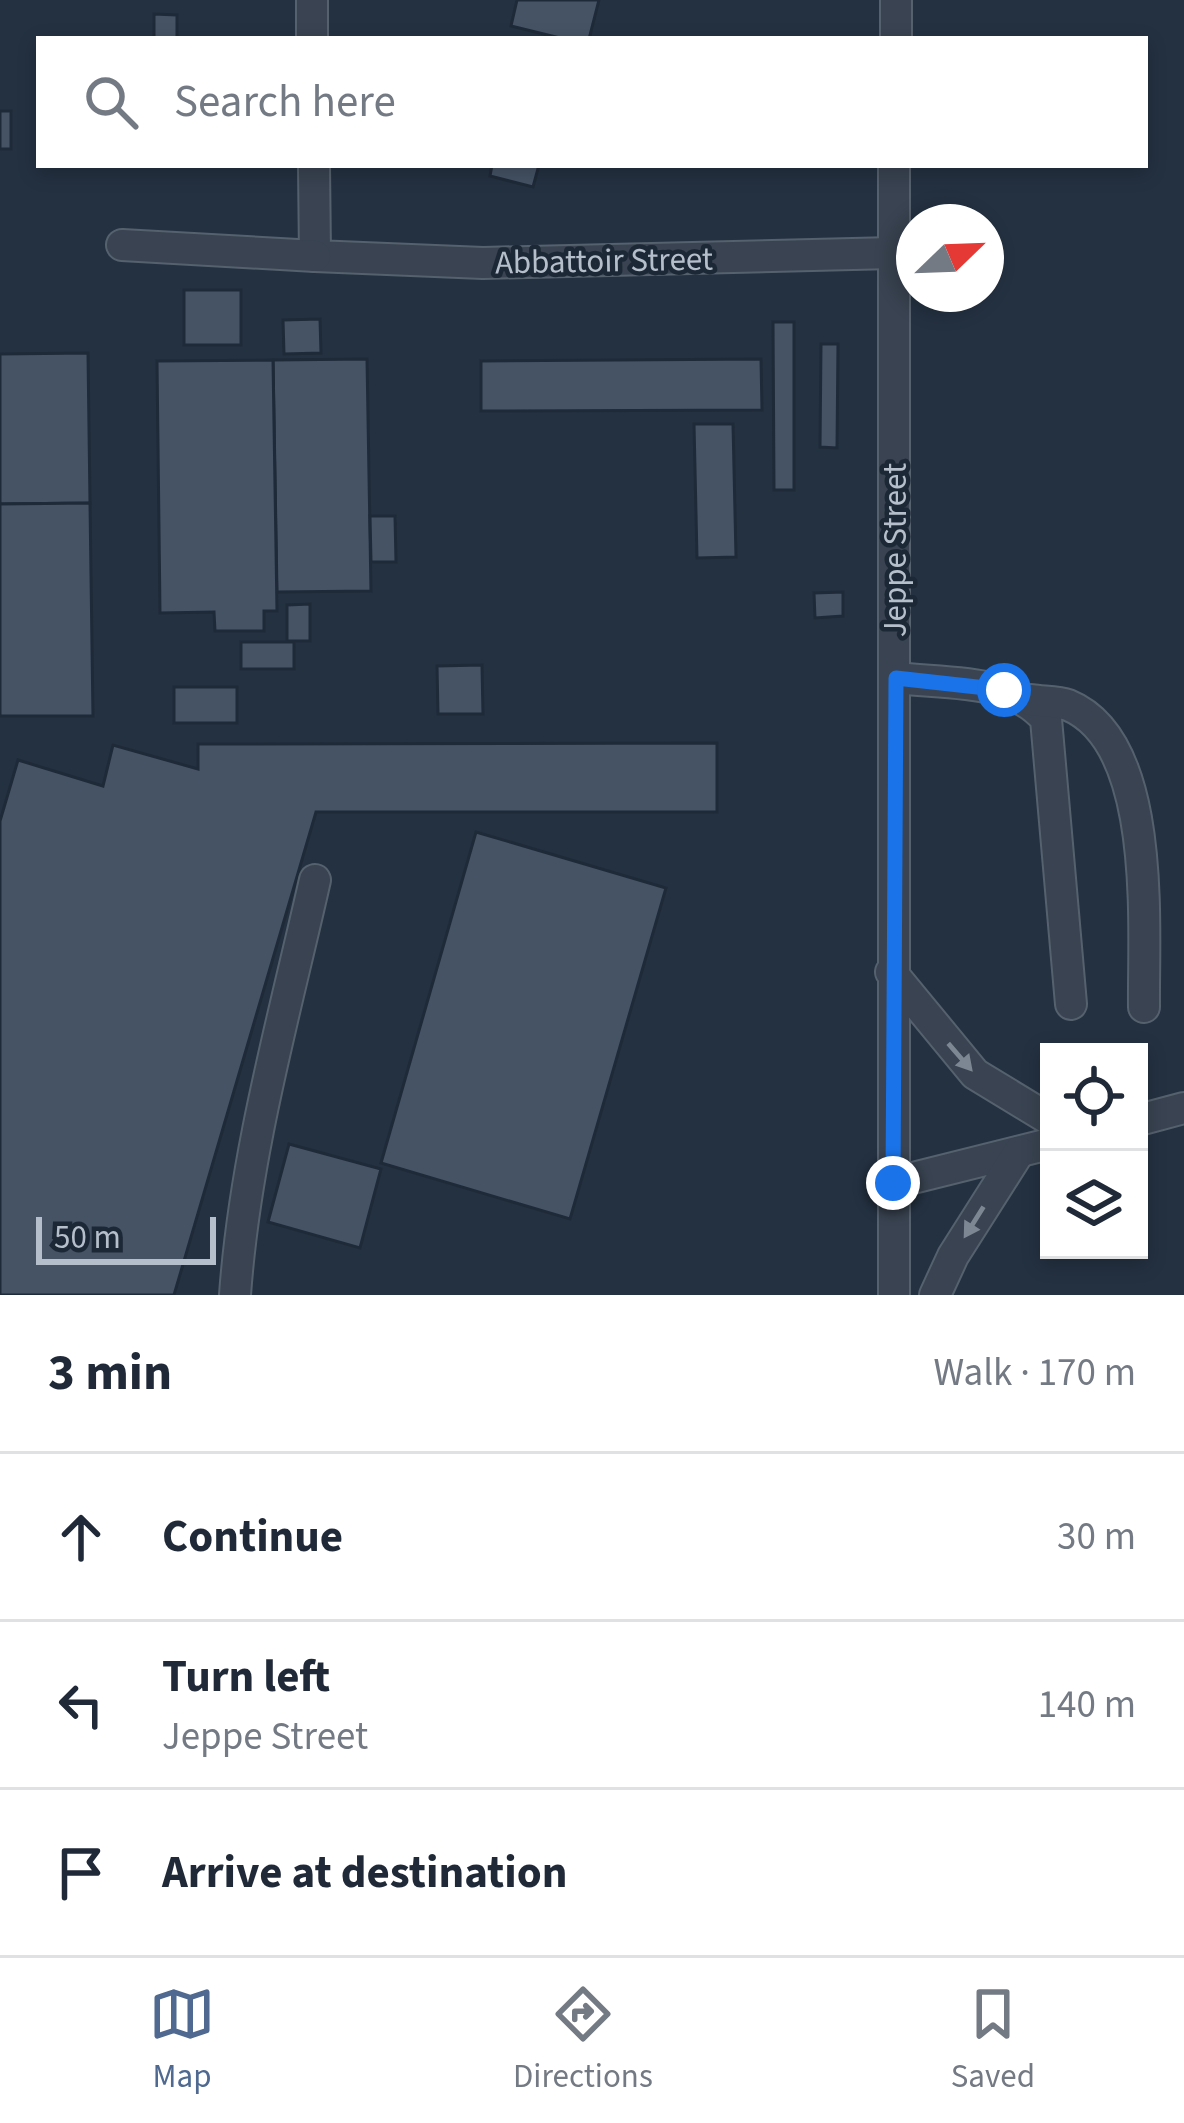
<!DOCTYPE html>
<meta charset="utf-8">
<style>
:root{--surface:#fff;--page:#f6f6f7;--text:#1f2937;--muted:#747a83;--line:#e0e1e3;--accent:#4f6990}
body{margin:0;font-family:"Source Sans 3",sans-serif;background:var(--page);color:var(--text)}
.controls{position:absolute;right:36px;bottom:36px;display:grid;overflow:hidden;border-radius:0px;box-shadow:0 6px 18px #0003}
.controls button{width:108px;height:108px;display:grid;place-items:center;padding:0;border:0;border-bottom:3px solid var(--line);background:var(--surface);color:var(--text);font:60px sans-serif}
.compass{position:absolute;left:896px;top:204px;width:108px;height:108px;border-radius:50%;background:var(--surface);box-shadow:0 6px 18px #0003;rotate:67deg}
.scale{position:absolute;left:36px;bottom:30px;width:180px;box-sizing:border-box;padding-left:12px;border:6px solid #b5becb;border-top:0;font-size:33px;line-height:42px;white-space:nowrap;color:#b5becb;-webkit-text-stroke:9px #1d2836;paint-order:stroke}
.stop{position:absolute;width:36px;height:36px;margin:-27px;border:9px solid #1a73e8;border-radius:50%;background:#fff}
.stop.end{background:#1a73e8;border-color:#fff;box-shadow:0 3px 12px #0008}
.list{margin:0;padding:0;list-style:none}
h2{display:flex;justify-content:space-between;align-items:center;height:156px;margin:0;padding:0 48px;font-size:51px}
h2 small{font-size:39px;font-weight:400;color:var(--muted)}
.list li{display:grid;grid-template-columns:78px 1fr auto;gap:36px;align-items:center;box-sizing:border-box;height:168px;padding:0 48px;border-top:3px solid var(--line)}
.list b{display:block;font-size:45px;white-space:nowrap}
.list p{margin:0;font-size:39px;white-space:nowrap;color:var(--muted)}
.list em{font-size:39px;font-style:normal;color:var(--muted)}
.icon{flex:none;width:66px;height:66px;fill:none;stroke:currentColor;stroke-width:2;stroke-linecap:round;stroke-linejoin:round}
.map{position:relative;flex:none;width:1184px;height:1295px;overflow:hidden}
.search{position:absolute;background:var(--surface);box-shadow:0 6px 18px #0003;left:36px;right:36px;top:36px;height:132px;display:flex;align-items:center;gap:30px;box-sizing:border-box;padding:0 42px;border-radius:0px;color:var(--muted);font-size:45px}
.sheet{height:660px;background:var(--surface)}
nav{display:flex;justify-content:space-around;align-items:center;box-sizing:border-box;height:168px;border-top:3px solid var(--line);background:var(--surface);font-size:33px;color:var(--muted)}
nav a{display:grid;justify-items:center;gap:6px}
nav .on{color:var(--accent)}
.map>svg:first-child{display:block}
.building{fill:#455365;stroke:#1f2a38;stroke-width:3}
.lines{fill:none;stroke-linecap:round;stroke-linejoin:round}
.minor-casing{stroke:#56616e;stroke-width:34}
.minor{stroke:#394351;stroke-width:30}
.oneway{fill:#7d8794}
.route{stroke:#1a73e8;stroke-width:15}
.labels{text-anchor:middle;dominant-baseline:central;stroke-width:9;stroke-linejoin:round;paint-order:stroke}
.street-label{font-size:33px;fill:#b5becb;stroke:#1d2836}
</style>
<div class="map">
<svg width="1184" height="1295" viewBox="0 0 1184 1295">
<rect width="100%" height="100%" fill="#243141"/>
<g class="building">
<path d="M517,0H599L589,39H564L511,26Z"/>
<path d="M154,14L177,15V39H154Z"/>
<rect x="0" y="111" width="11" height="38"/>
<path d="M492,165H539L533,187L490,176Z"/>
<rect x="184" y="290" width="57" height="55"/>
<path d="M320,319L321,353L284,354L283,320Z"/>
<path d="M773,322H794V490H774Z"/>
<path d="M821,344H838L837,448L820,447Z"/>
<path d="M88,353L90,503L0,504V354Z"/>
<path d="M367,359L371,591L277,592L273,360Z"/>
<path d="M761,359L762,410L481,411V361Z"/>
<path d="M273,360L277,611H264V631H215L214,612L160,613L157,361Z"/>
<path d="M694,424H733L736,557L697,558Z"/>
<path d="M90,503L93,716H0V504Z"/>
<path d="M370,516H395L396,562H371Z"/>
<path d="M843,592V616L815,618L814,593Z"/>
<path d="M310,604V641H287V605Z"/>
<rect x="241" y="642" width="53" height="27"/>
<path d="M482,665L483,714H438L437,666Z"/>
<rect x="174" y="687" width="63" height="36"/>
<path d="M717,743V812H316L174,1295H0V821L18,760L103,786L113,745L198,769V744Z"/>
<path d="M476,832L666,888L570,1219L381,1163Z"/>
<path d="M289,1144L381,1169L360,1248L268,1222Z"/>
</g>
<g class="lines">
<g class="minor-casing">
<g id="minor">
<path d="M312,0V39"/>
<path d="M896,39V0"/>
<path d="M314,165L315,256L483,263L893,253"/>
<path d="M122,245L315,256"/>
<path d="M896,678C946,684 1012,678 1046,719L1071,1004"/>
<path d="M1031,700C1042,702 1057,701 1068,705C1158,742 1143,929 1144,1007"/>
<path d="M891,972L975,1074L1049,1119"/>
<path d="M1139,1120L1184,1108"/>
<path d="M893,1183L1049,1144"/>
<path d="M235,1295C245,1154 284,1017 315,880"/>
<path d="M894,1295V165"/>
<path d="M935,1295L953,1256L1019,1152"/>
</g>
</g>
<use href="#minor" class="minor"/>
</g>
<defs><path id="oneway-solid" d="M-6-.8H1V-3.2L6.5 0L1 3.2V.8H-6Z" transform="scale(3)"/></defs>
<g class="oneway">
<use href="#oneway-solid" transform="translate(960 1057) rotate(49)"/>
<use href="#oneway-solid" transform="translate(974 1222) rotate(122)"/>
</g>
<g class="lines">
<path class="route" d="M893,1183L896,678L1004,690"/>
</g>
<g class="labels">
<g class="street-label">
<text transform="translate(604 261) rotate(-1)">Abbattoir Street</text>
<text transform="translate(895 550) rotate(-90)">Jeppe Street</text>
</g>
</g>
</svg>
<div class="controls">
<button><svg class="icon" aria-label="locate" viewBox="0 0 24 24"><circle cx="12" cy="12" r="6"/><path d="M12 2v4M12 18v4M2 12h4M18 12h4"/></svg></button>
<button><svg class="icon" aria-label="layers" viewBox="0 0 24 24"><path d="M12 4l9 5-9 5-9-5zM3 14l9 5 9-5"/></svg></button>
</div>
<svg class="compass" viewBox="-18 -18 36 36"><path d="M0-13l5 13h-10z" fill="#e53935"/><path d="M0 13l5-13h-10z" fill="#747a83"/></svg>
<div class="scale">50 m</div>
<div class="stop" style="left:1004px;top:690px"></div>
<div class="stop end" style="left:893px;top:1183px"></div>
<div class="search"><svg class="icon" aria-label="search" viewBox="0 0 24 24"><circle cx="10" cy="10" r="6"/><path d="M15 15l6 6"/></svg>Search here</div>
</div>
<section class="sheet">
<h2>3 min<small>Walk · 170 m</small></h2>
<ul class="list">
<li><svg class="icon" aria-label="ahead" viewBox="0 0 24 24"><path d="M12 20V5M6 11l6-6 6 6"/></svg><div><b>Continue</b></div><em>30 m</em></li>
<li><svg class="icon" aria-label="left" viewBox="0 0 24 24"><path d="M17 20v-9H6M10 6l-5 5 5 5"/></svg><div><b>Turn left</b><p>Jeppe Street</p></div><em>140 m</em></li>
<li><svg class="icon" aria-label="arrive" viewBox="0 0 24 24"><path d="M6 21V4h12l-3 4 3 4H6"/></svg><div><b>Arrive at destination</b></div></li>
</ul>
</section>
<nav>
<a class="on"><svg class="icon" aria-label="map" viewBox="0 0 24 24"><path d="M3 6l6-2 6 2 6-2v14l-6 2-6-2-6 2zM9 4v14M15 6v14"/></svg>Map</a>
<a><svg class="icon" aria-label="directions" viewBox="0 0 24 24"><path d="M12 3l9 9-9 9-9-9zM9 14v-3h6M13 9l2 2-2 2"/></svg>Directions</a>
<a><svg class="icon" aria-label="saved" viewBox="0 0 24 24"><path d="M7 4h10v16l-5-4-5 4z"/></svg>Saved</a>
</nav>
